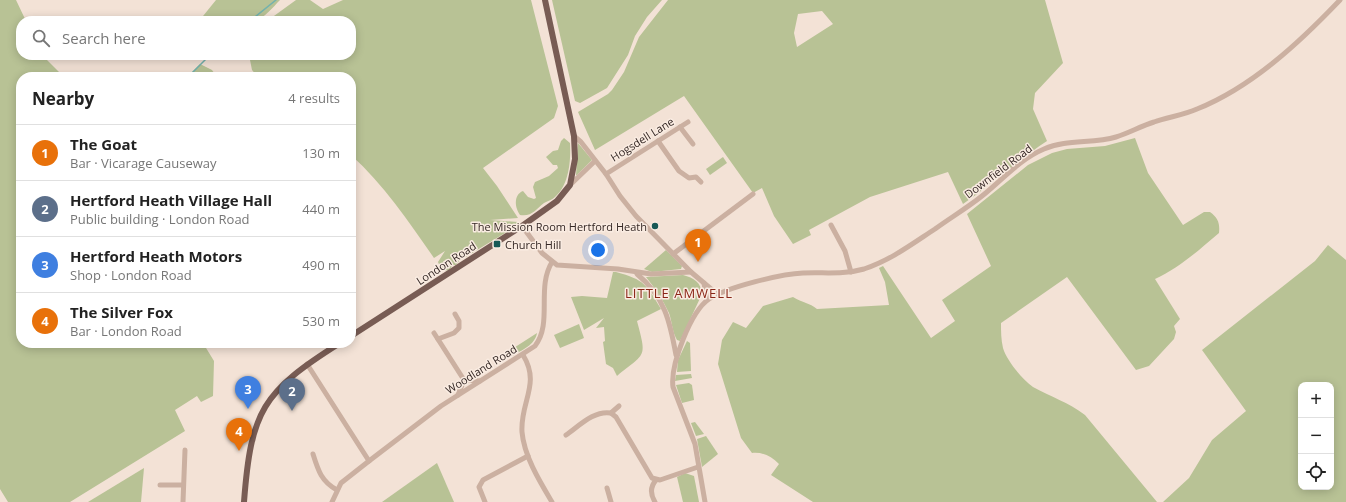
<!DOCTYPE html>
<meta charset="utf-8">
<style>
:root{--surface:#fff;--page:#f2f2f2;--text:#222;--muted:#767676;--line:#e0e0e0;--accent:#db2777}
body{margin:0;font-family:"Open Sans",sans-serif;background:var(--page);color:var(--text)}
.controls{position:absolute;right:12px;bottom:12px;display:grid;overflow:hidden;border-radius:8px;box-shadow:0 2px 10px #0003}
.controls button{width:36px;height:36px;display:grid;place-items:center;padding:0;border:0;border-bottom:1px solid var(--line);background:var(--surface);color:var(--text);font:20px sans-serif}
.you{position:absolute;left:598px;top:250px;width:14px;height:14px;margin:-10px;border:3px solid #fff;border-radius:50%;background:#1a73e8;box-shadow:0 0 0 6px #1a73e833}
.badge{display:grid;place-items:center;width:26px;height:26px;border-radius:50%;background:var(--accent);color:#fff;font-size:13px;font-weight:700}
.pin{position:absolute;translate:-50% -33px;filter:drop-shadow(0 1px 2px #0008)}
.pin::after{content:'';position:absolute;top:21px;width:14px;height:12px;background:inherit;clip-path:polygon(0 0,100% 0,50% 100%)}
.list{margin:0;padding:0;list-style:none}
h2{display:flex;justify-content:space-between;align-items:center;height:52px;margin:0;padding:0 16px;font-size:17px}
h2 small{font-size:13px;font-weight:400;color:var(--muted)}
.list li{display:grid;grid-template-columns:26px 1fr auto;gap:12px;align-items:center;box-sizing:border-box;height:56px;padding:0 16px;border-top:1px solid var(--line)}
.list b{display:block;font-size:15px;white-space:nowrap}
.list p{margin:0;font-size:13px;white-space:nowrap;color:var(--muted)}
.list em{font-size:13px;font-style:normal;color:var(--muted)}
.icon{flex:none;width:22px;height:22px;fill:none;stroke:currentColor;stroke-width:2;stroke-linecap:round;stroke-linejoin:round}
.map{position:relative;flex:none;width:1346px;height:502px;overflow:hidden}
.search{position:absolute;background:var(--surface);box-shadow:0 2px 10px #0003;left:16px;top:16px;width:340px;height:44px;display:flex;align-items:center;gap:10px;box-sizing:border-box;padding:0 14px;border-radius:16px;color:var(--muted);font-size:15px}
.panel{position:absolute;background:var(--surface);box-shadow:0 2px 10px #0003;left:16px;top:72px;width:340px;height:276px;border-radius:16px}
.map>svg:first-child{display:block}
.green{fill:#b8c295;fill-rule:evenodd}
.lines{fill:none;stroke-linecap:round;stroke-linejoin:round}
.stream{stroke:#73b2ad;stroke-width:1.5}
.minor{stroke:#cbb0a1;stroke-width:5}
.major{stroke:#785c54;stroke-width:6}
.poi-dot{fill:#175956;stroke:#faece2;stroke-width:1.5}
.labels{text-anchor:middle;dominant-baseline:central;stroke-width:3;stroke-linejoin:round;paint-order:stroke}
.street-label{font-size:11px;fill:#352825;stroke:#faece2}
.poi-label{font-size:11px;fill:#352825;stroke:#faece2;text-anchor:end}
.quarter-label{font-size:13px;letter-spacing:1px;fill:#8a2617;stroke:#faece2}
</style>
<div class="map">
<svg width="1346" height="502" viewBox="0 0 1346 502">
<rect width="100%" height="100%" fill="#f3e2d6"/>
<g class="green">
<path d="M0,0H16L26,21H21V55H42L64,77H21V343H203L214,361L213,396L201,402L197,396L175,410L185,431L70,502H8L0,489Z"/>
<path d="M216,0H280C272,8 263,21 250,21L248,18L242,21H199Z"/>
<path d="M296,0H310L323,9L343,0H531L558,106L554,118L483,168L497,186L518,218L490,220L518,222V225L459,261L456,265H453L449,270L442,271L438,262L445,251L434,258C409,222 384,185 351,155V77H258L252,70L249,55H351V21H267Z"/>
<path d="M552,0H662L647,17L635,36L628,55L607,88L580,103L575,101Z"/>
<path d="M668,0H1045L1063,63L1035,93L1033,109L1047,141C1018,160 992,184 963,204L948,172L870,197L809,230L811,235L793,244L774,216L762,188L753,193L684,96L595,150L578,112L608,94L612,90L624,72L639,37ZM822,11L833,24L797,47L794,33L798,14Z"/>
<path d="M200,64L212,70L217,77H187Z"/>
<path d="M564,138L570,143C571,161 569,185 555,197C552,200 547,201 544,203C536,209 532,217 520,215C515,208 513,195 523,191L528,197L534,199L536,198L533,187L535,182L549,176L558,168L557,165H553L546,157L553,151L558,150L561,141Z"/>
<path d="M1135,138L1148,173L1183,225L1204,212H1210C1218,218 1220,223 1219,233C1199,250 1179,268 1155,279L1180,319L1174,326L1176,332L1174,339L1149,366L1136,370L1067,277L1001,323C1001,331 1001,340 1003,348C1007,361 1022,379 1033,387C1051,397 1068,402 1085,415L1157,502H813L771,475L779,464C771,456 763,452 752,453L741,438L718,364L722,340L733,322L746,328L763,306L793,297C801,302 810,303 817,309L889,305L885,282L879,268L883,266L931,338L955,321L942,300L991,266L967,214L1028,165L1052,153L1067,149L1105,146Z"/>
<path d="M578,143L592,160L577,175H576Z"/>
<path d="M723,157L727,163L710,175L706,169Z"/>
<path d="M1328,245L1346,260V502H1163L1189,478L1212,440L1246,411L1202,350L1315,261ZM1301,385H1331V487H1301Z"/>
<path d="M666,250L682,266L681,269L652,272L644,269Z"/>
<path d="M613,272H616C645,280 646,284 661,309L637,321C647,359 646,352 617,376L613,368L606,364L603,342L605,341L604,327L596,328L604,318L584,330L571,297L582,296L607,298Z"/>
<path d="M683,275C694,278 701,282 702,294L680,341L677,340C672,332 672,321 669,313C663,300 655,288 646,277Z"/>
<path d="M579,324L584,338L560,348L554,335Z"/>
<path d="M537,333C535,345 522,350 512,356L509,351Z"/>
<path d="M687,341L690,343L691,371L677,372L678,360Z"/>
<path d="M691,374L692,378L675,381L676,375Z"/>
<path d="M689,383L692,385L694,400L682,403L676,385Z"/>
<path d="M695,422L704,434L696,436L691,423Z"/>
<path d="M706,436L718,454L702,467L697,439Z"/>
<path d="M437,463L454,502H382Z"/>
<path d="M144,468L141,502H88Z"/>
<path d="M685,473L694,476L699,502H683L677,477Z"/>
</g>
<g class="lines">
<g class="stream">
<path d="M250,21L276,0"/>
<path d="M188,77L210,55"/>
</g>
<g class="minor">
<path d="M680,127L693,144"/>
<path d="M574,136L581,142L606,174L620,196L636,216L691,272L717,294"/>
<path d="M658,141L679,171L689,178L696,177L701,182"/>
<path d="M606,174L688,122"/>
<path d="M570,185L595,161"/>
<path d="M831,225L845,251L851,272"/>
<path d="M522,226L542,253L557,265L618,269L651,274L691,272"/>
<path d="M673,254L753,194"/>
<path d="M637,274C665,297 670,322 676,355"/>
<path d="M704,283L707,300"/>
<path d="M434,333L464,380"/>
<path d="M438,339L454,333L459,328V321L455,314"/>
<path d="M523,355C541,384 520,402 522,432C524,456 540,482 552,502"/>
<path d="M307,364L369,461"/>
<path d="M464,380L480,381"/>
<path d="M458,395L464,380"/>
<path d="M611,413L616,417L652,478L660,480L698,467"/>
<path d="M566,435C579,426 594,410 611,413L619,406"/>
<path d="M313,454C318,470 321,481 337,490"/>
<path d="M160,485H183"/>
<path d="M607,488L611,502"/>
<path d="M183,502L185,450"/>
<path d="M332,502L341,483L369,461L441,406L535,346C553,323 536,288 552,262"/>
<path d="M485,502L479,487L483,480L528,456"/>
<path d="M655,502C650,494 650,487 656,480"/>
<path d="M705,502L695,444L673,387C670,365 691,311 709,299C727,287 781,274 803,273C824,272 843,275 864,269C891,260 912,244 935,229C950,218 967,208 982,196C1002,180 1020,159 1044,149C1067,139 1093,144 1116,137C1129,133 1141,126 1154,122C1168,117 1184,115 1197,109C1252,87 1300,42 1340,0"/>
</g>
<g class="major">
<path d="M351,336L522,226L557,201L570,185L575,159L574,136L545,0"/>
<path d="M244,502C251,411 262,392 340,343"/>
</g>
</g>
<g class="poi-dot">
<circle cx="655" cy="226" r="4"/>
<rect x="493" y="240" width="8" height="8" rx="2"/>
</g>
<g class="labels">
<g class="street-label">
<text transform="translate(642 139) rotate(-32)">Hogsdell Lane</text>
<text transform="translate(998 171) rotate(-37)">Downfield Road</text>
<text transform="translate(446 263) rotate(-33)">London Road</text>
<text transform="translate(481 369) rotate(-32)">Woodland Road</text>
</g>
<g class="poi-label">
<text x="647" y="226">The Mission Room Hertford Heath</text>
<text x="505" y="244" text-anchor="start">Church Hill</text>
</g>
<g class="quarter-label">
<text x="679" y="293">LITTLE AMWELL</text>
</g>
</g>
</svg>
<div class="controls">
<button>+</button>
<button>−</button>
<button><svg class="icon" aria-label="locate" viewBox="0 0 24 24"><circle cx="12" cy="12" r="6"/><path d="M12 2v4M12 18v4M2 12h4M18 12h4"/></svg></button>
</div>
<div class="you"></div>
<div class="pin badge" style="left:698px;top:262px;background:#e8710a">1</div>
<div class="pin badge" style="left:292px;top:411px;background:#5c6f8a">2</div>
<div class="pin badge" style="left:248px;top:409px;background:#3f7fe0">3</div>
<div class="pin badge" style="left:239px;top:451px;background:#e8710a">4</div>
<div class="search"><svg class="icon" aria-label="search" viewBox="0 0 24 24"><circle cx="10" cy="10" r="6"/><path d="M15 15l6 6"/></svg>Search here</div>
<section class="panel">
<h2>Nearby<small>4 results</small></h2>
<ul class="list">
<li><span class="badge" style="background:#e8710a">1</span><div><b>The Goat</b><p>Bar · Vicarage Causeway</p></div><em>130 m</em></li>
<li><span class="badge" style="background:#5c6f8a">2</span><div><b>Hertford Heath Village Hall</b><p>Public building · London Road</p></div><em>440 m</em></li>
<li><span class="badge" style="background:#3f7fe0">3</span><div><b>Hertford Heath Motors</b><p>Shop · London Road</p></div><em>490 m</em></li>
<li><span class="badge" style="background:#e8710a">4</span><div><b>The Silver Fox</b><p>Bar · London Road</p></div><em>530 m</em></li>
</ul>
</section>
</div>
